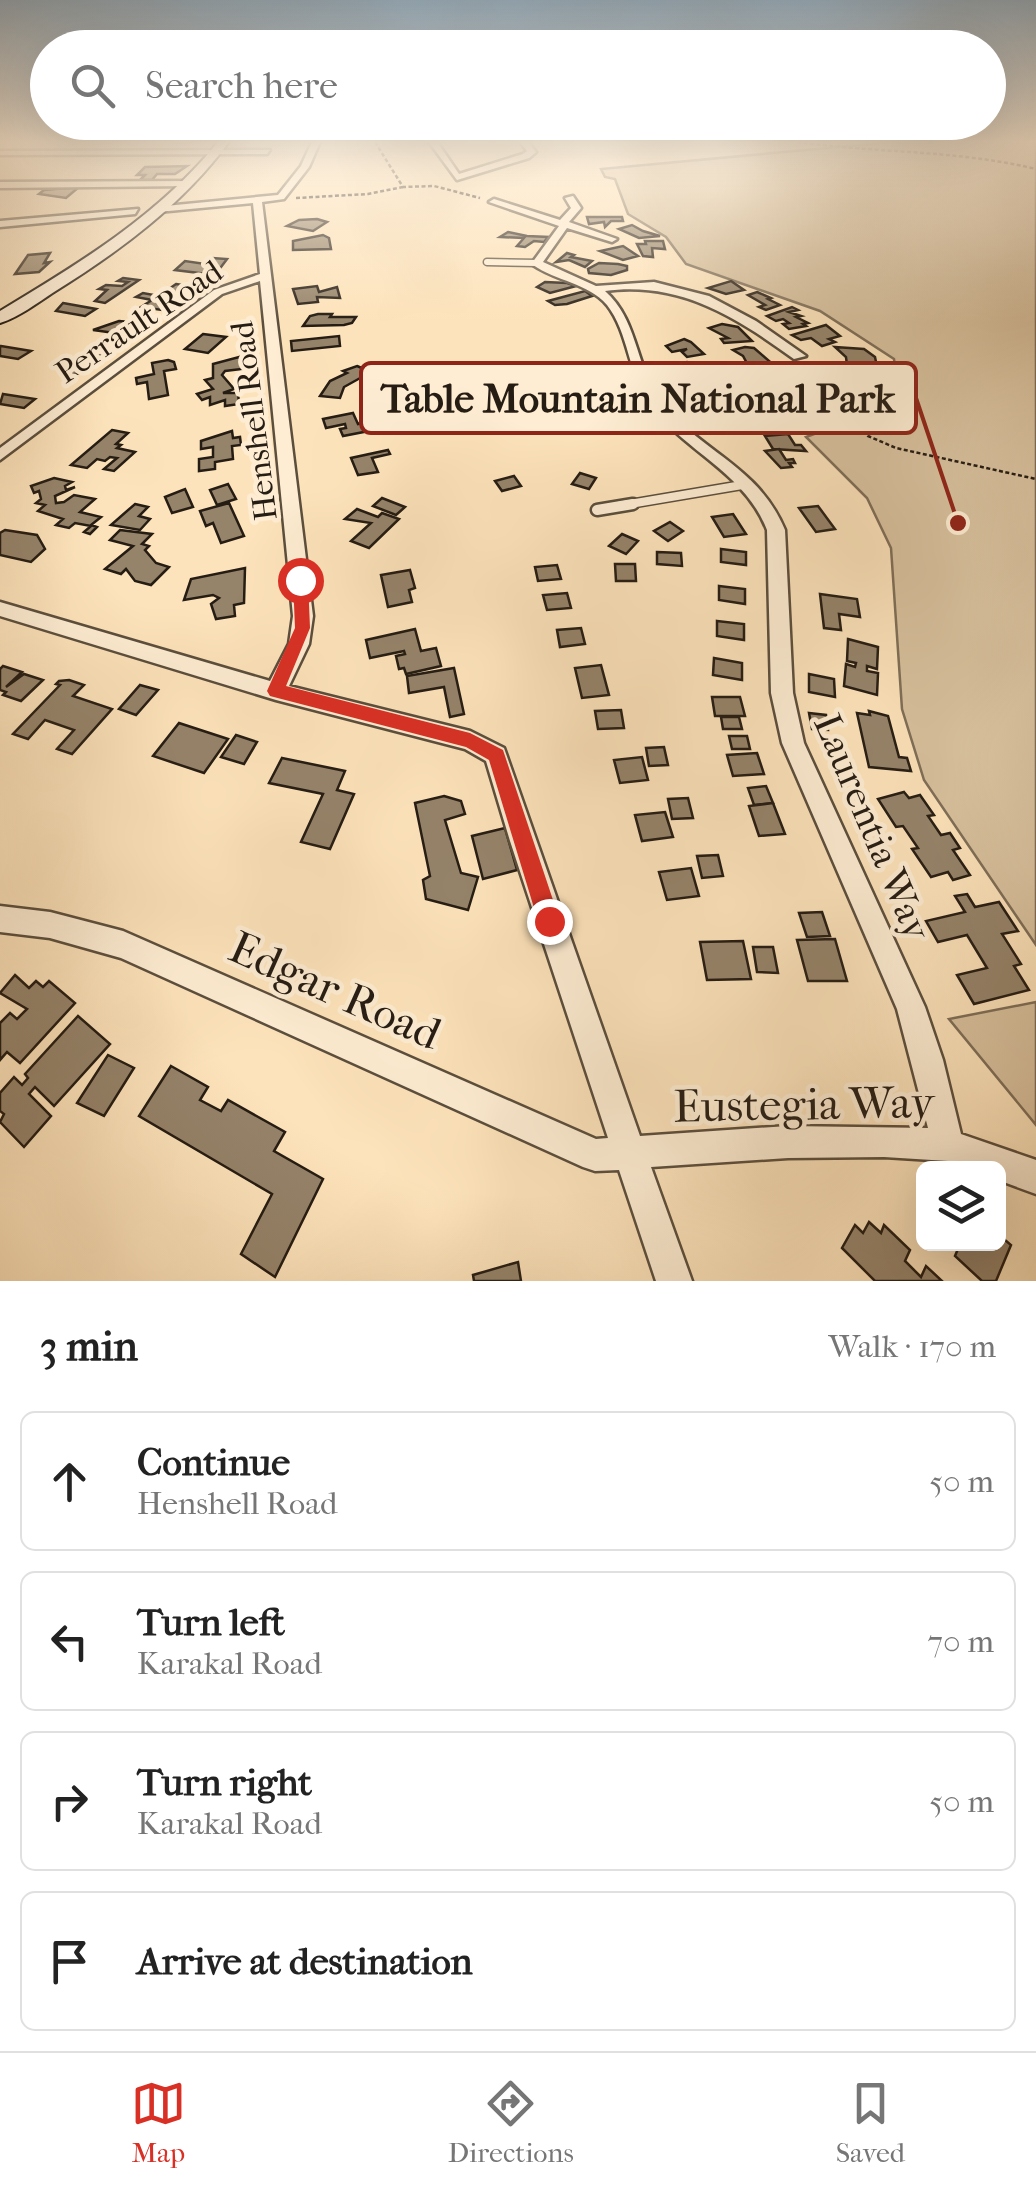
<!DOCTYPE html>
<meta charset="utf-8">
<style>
:root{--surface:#fff;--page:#f2f2f2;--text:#222;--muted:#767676;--line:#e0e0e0;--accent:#d93025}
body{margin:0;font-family:"IM FELL French Canon",serif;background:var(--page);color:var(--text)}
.controls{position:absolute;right:30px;bottom:30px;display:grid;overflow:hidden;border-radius:15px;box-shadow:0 10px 40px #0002}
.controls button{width:90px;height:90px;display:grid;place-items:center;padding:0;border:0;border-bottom:2px solid var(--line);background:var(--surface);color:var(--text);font:50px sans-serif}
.stop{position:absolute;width:30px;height:30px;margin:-22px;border:8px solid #d93025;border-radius:50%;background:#fff}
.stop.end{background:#d93025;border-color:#fff;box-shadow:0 2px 10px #0008}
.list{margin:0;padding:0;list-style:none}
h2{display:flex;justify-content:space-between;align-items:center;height:130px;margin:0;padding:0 40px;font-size:42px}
h2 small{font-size:32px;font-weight:400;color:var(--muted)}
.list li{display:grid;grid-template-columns:65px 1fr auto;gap:30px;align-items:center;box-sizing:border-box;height:140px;margin:0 20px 20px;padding:0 20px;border:2px solid var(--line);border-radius:15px}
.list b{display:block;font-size:38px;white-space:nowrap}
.list p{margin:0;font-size:32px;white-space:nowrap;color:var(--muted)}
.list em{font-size:32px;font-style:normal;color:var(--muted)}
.icon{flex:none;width:55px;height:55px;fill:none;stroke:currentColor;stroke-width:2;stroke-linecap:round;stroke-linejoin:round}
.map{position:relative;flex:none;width:1036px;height:1281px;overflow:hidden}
.search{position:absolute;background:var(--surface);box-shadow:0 10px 40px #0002;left:30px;right:30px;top:30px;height:110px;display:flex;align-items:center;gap:25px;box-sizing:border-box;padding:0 35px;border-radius:55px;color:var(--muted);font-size:38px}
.sheet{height:770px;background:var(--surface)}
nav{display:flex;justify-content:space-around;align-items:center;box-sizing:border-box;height:140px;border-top:2px solid var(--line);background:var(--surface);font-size:28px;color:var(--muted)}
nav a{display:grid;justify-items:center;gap:5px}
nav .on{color:var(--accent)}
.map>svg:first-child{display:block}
.green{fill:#d8c19e;stroke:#7e6e58;stroke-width:2.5}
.building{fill:#95836a;stroke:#251c13;stroke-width:2.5}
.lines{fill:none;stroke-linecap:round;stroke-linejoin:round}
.lane-far2-casing{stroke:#5b4e3d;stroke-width:9}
.lane-far1-casing{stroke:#5b4e3d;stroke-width:11}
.lane-casing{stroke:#5b4e3d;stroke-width:15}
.street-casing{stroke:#5b4e3d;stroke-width:5}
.secondary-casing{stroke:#251c13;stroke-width:4}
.path{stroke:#251c13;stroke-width:2.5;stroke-dasharray:4 2.5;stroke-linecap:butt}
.lane-far2{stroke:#feedd3;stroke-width:6}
.lane-far1{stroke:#feedd3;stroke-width:8}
.lane{stroke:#feedd3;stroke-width:10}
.street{fill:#feedd3;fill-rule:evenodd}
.secondary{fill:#feedd3;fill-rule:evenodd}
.route{fill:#d93025}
.labels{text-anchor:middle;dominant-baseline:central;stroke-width:9;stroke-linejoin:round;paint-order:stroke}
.far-street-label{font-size:32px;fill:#251c13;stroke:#feedd3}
.street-label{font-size:38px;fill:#251c13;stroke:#feedd3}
.near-street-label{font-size:45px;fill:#251c13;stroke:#feedd3}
.leader{fill:none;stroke:#8f2418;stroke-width:4}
.callout-dot{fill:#8f2418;stroke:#feedd3;stroke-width:4}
.callout{fill:#feedd3;stroke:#8f2418;stroke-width:4}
.callout-label{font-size:40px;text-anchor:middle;font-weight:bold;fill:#251c13}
</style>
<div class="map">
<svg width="1036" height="1281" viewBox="0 0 1036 1281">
<rect width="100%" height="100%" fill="#fde3bb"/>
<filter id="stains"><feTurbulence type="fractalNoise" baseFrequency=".002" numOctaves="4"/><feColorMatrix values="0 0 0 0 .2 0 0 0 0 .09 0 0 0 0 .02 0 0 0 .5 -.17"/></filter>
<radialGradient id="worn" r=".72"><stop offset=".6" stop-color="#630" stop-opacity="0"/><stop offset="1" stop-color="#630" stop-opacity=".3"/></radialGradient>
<g class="green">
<path d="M892,142H1036V945L924,780L902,709L891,548L867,498L806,437L833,427L847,395C872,398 880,390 896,372L894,359L820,311L686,264L666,237L628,214L615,179L605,177L601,169Z"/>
<path d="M1036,1002V1125L949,1019Z"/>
</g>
<g class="building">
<path d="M187,166L175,174H157L152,180H140L145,175H137L145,167Z"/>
<path d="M79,187L66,198L39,194L44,190Z"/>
<path d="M587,217H622L623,221H611L605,227L604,222L589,224Z"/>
<path d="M317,219L327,222L313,231L287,226L299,220Z"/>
<path d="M632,225L643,231L660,236L639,238L619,229Z"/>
<path d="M508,232L527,236L548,237L544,242L534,241L525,247L517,246L524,238L500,237Z"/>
<path d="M323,235L329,238L331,249L293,250V241Z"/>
<path d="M645,241H663L665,249L652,248L653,257L643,256L637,244H646Z"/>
<path d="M623,246L638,256L623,260L600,251Z"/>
<path d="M50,253L44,263L50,262L39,272L15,274L28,255Z"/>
<path d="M567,253L574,255L571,257L592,261L585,267L569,260L556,262Z"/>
<path d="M212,258L227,259L215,275L175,270L185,261L205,264Z"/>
<path d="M599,263L618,264L627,266V270L611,275L589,273L588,269Z"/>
<path d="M123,278L139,280L105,303L95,301L107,290L99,289L106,285L122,286L128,282L118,281Z"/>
<path d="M731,281L744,290L726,294L708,288Z"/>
<path d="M545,282L567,283L576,286L550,293L537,287Z"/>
<path d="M176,284L189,286L181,291L189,293L176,295L162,310L141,307L152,300L136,297L143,293L159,296Z"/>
<path d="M317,286L319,292L337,287L340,298L317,297L318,302L298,304L293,289Z"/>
<path d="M585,291L592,296L567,304L555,305L548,301Z"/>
<path d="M757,292L771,298L768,299L780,305L766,310L759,307L765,305L748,295Z"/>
<path d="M63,303L96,309L85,316L56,311Z"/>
<path d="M792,307L798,310L789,312L801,316L796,317L808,323L803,324L806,326L789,329L783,324L789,323L783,319L776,321L767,316Z"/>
<path d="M318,314H332L330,317H356L352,323L344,325L303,326L310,316Z"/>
<path d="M119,321L141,323L119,338L109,337L115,333L93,330Z"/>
<path d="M722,324L738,327L752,341L724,343L721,339L728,338L709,328Z"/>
<path d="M826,325L840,336L829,339L835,342L822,346L811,338L801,340L792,335Z"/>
<path d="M203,334L226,337L208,353L185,349Z"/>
<path d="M339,336L340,346L292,351L291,341Z"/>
<path d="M684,339L691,342L704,354L687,357L682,352L687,349L672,352L666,346Z"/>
<path d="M0,346H1L31,351L18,359L0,356Z"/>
<path d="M745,347L754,348L776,367H749L743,356L733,350Z"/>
<path d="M835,347L864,349L875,357L877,367L847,365L846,357Z"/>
<path d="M89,354L102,356L80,373L61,377Z"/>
<path d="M239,357L242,369L225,371L222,375L234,389L223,393H238L239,404L225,406V400L210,405V397L202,400L197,394L213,389L205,380L213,378V364Z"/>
<path d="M168,360L174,362L176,369L164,371L168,395L149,399L147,382L137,384L136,378L154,374L152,363Z"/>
<path d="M687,362L697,371L701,370L712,379L689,382L675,364Z"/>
<path d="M357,366L371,372L344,387L340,398L320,396L330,381L347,373L343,371Z"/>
<path d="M3,394L35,399L24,408L0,404Z"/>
<path d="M353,413L358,424L371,421L374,430L343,436L340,429L346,428L345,424L326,428L323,419Z"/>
<path d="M112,430L128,433L116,444L121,445L117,448L135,452L114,471L104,469L117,458L110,457L105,461L97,459L87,468L71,465Z"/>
<path d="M232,431L233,438L240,437L241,445L232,446L233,459L215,462V469L199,471V459L213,457V447L201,449V441Z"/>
<path d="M788,434L795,445H801L806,451L773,449L765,436Z"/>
<path d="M779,449L786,460L793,459L795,463H789L792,467L781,468L765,451Z"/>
<path d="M388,450L390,454L372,458L378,472L358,475L351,458Z"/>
<path d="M580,473L596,478L589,489L572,484Z"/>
<path d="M514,476L521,486L502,491L495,481Z"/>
<path d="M54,478L72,482L65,486L66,490L75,487L55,496L56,503L64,502L74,495L95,499L80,512L101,517L91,525L97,527L90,534L84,532L91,526L75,523L69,528L56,525L63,519L38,511L45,505L36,503L41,499L39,491L34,493L31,486Z"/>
<path d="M228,484L236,499L217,505L210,490Z"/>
<path d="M185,489L193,507L172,513L165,497Z"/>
<path d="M382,498L405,507L396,515L373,506Z"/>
<path d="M229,503L244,536L221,543L213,523L206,526L200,511Z"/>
<path d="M135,504L148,507L139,516L150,519L140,530L111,525Z"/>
<path d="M818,506L835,529L816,532L799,508Z"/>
<path d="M357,509L378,517L382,513L399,519L369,548L351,541L371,523L345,519Z"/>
<path d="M733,514L746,534L724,537L712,517Z"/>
<path d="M670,522L683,531L668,541L654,531Z"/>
<path d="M5,530L37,535L45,549L31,562L0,555V533Z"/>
<path d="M120,530L152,534L142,544L149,546L145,550L156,563L169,567L151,585L135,581L126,569L121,574L105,569L133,546L110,540Z"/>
<path d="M622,534L638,541L626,554L609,546Z"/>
<path d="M721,549L746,552V565L721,562Z"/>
<path d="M657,552L681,553L682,566L657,564Z"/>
<path d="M615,564H635L636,581H616Z"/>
<path d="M557,565L561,579L538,581L535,567Z"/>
<path d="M245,568L244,603L234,605L235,616L216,619L211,604L219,598L213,595L184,600L191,579Z"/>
<path d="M410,570L415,588L409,590L412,602L388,607L381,575Z"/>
<path d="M719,586L745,589V604L719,600Z"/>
<path d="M567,593L571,608L547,610L543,595Z"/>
<path d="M820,594L857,599L860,617L839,614L841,630L824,628Z"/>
<path d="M717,621L744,624V640L717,636Z"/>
<path d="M581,628L585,644L560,647L557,630Z"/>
<path d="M415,629L421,651L436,648L441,666L406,674L404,668L399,669L396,656L405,654L404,651L370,658L366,640Z"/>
<path d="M848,639L878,647L877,669L867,666V671L878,673L877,695L844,686L846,664L855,667L856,663L847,661Z"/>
<path d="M714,658L742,663V680L713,675Z"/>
<path d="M601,665L609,695L582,698L575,668Z"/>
<path d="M3,666L22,672L6,687L24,674L43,680L21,701L3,695L6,692L0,690V669Z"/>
<path d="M454,668L464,714L450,717L444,687L409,693L407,676Z"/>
<path d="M809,674L834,679L835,697L809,692Z"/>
<path d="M69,680L84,685L73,696L112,709L72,754L57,749L74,730L45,720L28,739L13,734L60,685L56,684L59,681Z"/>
<path d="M140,685L158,690L136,715L119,709Z"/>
<path d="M712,697H740L745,716H715Z"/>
<path d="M621,710L624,728L598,729L595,711Z"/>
<path d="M869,711L888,716L899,757L907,758L911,771L869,767L857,713L870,715Z"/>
<path d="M809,713L826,715L828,730L812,729Z"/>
<path d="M721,717H739L742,729H723Z"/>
<path d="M179,723L228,739L204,773L153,756Z"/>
<path d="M236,735L257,742L244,764L221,757Z"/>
<path d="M729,736H747L750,749H732Z"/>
<path d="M664,747L668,765L649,766L646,748Z"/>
<path d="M757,753L764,774L733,776L727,755Z"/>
<path d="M642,757L648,780L620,783L614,760Z"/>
<path d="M282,758L345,771L337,790L354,794L330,849L301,842L323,794L269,783Z"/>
<path d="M766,786L773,803L754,805L748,788Z"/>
<path d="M904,792L909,798L920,795L934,815L928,816L941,835L950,833L960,848L953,850L970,875L953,880L948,872L931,877L912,849L918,848L903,826L896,827L878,799Z"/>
<path d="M444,796L461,801L465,814L445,820L461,873L478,877L468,910L426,899L423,880L430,876L415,803Z"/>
<path d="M688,798L693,818L672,819L668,799Z"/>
<path d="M773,803L785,834L759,836L749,806Z"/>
<path d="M665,812L673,837L642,841L635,815Z"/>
<path d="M505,828L517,870L483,879L472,836Z"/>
<path d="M718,855L723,876L702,878L697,856Z"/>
<path d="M691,868L699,896L667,900L659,872Z"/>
<path d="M967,894L975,907L999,902L1018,931L1002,934L1021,964L1014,966L1029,990L974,1004L957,975L987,968L967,935L938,942L926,921L965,912L955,896Z"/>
<path d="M822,912L830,936L807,937L799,913Z"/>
<path d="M835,939L847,981H808L797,940Z"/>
<path d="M743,941L751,979L707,980L700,942Z"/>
<path d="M753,947H773L778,973L757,972Z"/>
<path d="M15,975L29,988L36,981L43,987L49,981L75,1003L20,1063L7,1052L0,1060V1023L10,1013L17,1019L27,1009L0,993Z"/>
<path d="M78,1016L110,1044L54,1106L35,1087L29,1094L51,1116L24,1147L0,1122L4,1114L0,1111V1093L14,1077L22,1085L28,1078L25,1074Z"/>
<path d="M108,1055L134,1068L104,1116L77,1103Z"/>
<path d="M171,1066L208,1087L200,1100L221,1111L228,1100L285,1132L274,1151L323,1179L275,1277L241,1254L272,1194L139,1116Z"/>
<path d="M869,1222L881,1233L884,1225L910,1250L905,1261L921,1277L926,1266L942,1281H875L842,1248L855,1225L863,1233Z"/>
<path d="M998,1234L1011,1245L996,1281H982L955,1256L960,1244H998Z"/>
<path d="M518,1262L521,1281H474L473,1275Z"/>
</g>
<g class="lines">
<g class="lane-far2-casing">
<path id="lane-far2" d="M487,262L537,263"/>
</g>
<g class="lane-far1-casing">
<path id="lane-far1" d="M618,506L748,484"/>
</g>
<g class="lane-casing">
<path id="lane" d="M597,510L633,504"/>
</g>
<g class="street-casing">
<g id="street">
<path d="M312,142H320L309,167L284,199L262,202L313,616L309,644L289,686L470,731L504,748L640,1136L788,1126L928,1128L897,1009L782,743L771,693L767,530C744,471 684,452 649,403C628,374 629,333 607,305C588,283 556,281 533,265L532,263L559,226L489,202L494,199L560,220L571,208L565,198L573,196L581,208L569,222L617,239L612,242L567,228L543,262L596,286L654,282L709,296L756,321L806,356L794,359C736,317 680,281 605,291C637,319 635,362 657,395C694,451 756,461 785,530L793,693L804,743L925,1007L943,1060L961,1134L1036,1160V1194L998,1180V1168H968L948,1161L884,1157L788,1158L651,1167L692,1281H656L619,1170L595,1171L583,1167L121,958L50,938L0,932V906L50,912L123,931L596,1139L608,1138L510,841L486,761L465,749L276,700L0,616V602L270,681L289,644L293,616L260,281L222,294L0,460V448L214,290L260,274L253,203L158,212L155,207L278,195L301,166Z"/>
<path d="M429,142H437L459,174L523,154L527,151L520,142H528L536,152L529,158L457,180Z"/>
<path d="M270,150L267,154L0,155V151Z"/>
<path d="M191,181L188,186L0,188V182Z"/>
<path d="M138,209L135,214L0,227V221Z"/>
</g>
</g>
<g class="secondary-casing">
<path id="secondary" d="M218,142H229C182,205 120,251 54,292C37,303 19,317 0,323V311C80,263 159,215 218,142Z"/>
</g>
<g class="path">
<path d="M375,142L403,187L434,186L480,198"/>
<path d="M797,142C877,153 958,150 1036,169"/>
<path d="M296,198L368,194L403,187"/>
<path d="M803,365L858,413L868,436L896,448L1036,479"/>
</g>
<use href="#lane-far2" class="lane-far2"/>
<use href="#lane-far1" class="lane-far1"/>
<use href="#lane" class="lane"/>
<use href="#street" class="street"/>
<use href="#secondary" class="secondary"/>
</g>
<linearGradient id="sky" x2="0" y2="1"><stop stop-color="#93acbf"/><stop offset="0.44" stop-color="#fef2e0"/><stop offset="1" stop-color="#fef2e0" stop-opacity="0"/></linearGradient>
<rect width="1036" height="322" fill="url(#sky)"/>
<path class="route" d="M300,575L308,580L310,628L286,686L470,733L503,750L560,921L557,928L549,932L541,928L538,921L489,760L466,747L270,696L267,691L295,628L293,580Z"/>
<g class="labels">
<g class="far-street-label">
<text transform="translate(139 322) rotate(-34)">Perrault Road</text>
<text transform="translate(254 421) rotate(-97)">Henshell Road</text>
</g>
<g class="street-label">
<text transform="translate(872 827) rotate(67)">Laurentia Way</text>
</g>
<g class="near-street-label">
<text transform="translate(335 991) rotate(24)">Edgar Road</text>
<text transform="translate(804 1105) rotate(-1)">Eustegia Way</text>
</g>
</g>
<path class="leader" d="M958 523L916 398"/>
<circle class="callout-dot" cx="958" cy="523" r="10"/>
<rect class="callout" x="361" y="363" width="555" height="70" rx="10"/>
<g class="callout-label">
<text x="638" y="412">Table Mountain National Park</text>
</g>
<rect width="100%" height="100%" filter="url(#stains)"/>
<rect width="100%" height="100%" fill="url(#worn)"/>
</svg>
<div class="controls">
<button><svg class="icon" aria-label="layers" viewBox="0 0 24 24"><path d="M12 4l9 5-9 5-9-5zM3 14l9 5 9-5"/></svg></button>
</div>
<div class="stop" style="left:300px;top:580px"></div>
<div class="stop end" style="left:549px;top:921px"></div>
<div class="search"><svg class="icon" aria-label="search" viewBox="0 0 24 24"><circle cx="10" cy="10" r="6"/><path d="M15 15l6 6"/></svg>Search here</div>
</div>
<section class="sheet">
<h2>3 min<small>Walk · 170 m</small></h2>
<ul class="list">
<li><svg class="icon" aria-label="ahead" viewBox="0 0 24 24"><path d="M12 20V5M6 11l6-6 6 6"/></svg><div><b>Continue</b><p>Henshell Road</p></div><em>50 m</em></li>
<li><svg class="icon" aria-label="left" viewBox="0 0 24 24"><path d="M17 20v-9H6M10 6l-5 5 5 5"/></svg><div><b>Turn left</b><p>Karakal Road</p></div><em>70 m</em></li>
<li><svg class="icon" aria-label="right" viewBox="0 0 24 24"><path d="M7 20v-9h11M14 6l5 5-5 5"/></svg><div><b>Turn right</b><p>Karakal Road</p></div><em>50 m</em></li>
<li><svg class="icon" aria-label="arrive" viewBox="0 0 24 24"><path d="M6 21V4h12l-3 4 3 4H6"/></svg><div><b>Arrive at destination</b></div></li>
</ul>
</section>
<nav>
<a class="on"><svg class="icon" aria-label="map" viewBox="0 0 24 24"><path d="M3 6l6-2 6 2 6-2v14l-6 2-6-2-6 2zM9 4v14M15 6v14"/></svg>Map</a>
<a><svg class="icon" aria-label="directions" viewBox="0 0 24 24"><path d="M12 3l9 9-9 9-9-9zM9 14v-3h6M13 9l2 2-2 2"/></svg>Directions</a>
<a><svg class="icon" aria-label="saved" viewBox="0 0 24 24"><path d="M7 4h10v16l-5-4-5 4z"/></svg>Saved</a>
</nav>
